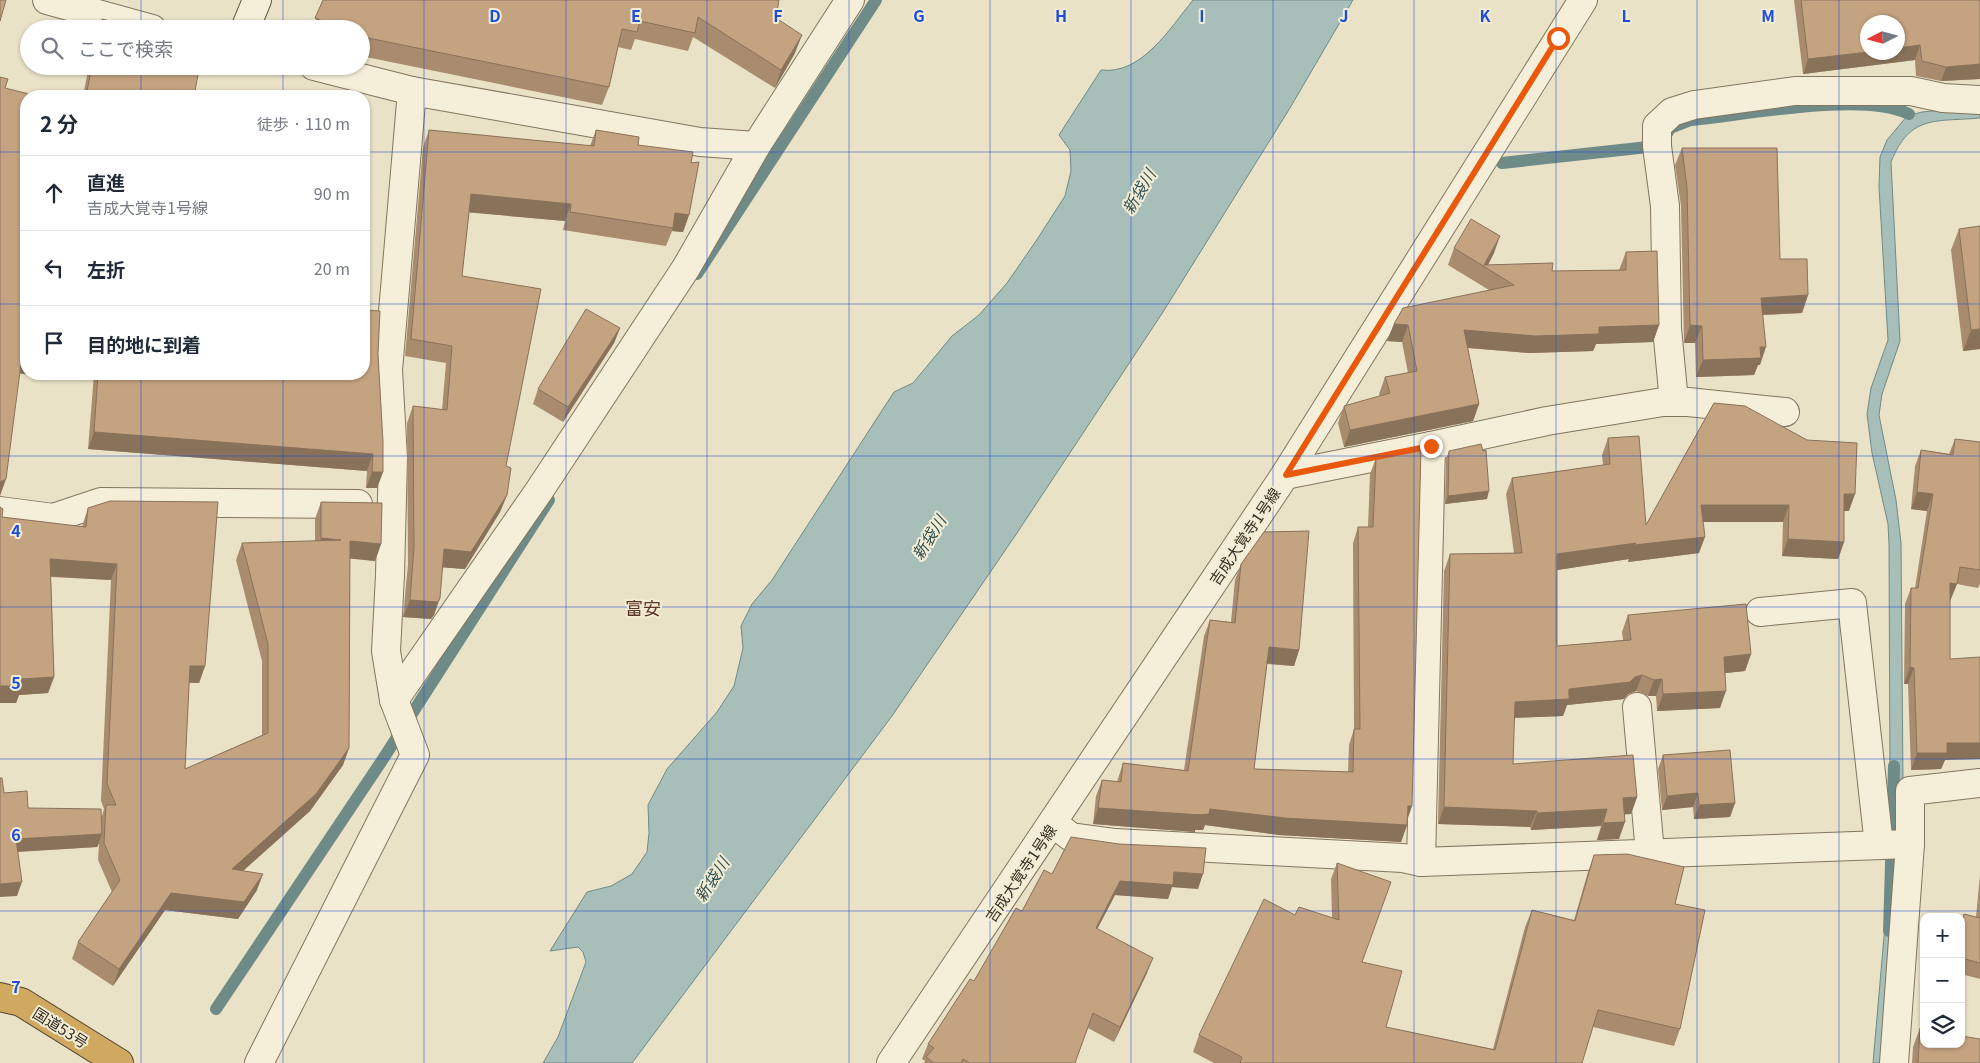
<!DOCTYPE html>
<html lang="ja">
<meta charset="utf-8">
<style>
:root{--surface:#fff;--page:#f6f6f7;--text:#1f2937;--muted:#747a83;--line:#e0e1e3}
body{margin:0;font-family:Georgia,"Noto Sans JP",serif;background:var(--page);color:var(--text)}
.controls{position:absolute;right:15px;bottom:15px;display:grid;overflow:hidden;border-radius:10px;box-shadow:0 1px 4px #0004}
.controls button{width:45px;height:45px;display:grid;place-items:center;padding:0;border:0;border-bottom:1px solid var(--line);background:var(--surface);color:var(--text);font:25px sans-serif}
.compass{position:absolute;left:1860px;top:15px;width:45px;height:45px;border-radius:50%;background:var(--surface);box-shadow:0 1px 4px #0004;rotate:264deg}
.stop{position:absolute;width:15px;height:15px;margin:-11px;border:4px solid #ea580c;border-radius:50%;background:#fff}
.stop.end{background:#ea580c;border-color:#fff;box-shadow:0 1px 5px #0008}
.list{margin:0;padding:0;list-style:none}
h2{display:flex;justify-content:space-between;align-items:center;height:65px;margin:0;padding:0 20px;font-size:21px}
h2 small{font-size:16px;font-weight:400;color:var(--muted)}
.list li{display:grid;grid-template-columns:32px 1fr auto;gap:15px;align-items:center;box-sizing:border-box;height:75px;padding:0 20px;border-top:1px solid var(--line)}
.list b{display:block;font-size:19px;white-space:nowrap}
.list p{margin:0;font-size:16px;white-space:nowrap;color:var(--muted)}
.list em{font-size:16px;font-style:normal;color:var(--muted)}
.icon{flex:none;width:28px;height:28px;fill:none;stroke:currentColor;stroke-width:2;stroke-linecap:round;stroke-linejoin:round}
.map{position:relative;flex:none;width:1980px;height:1063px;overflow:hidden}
.search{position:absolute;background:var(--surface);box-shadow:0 1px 4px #0004;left:20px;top:20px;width:350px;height:55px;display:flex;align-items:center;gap:12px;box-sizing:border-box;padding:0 18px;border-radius:28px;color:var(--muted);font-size:19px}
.panel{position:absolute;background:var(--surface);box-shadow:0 1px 4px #0004;left:20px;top:90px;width:350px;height:290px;border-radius:20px}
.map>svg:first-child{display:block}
.water{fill:#a7beb9;stroke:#6f8b87}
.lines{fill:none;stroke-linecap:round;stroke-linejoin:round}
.stream{stroke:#6f8b87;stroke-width:12}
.street-casing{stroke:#83755e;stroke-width:30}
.secondary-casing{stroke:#655741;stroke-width:30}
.highway-casing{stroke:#524432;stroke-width:30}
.street{stroke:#f5efd9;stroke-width:28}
.secondary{stroke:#f5efd9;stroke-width:28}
.highway{stroke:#d0a961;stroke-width:28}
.wall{fill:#a98c6e}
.shaded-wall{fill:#89725a}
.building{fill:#c4a380;stroke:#89725a}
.route{stroke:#ea580c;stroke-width:6}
.grid{fill:none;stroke:#1d4ed8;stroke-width:1;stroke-opacity:0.55}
.labels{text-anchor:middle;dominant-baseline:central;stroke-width:4;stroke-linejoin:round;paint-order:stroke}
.street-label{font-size:15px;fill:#352c20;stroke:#f2ecd5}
.water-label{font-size:16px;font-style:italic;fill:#315253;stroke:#f2ecd5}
.quarter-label{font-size:18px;fill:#5d3524;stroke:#f2ecd5}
.grid-label{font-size:16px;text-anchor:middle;font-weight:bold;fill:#1d4ed8;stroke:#f2ecd5;stroke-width:4;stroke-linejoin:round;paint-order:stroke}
</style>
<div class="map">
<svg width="1980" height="1063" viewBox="0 0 1980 1063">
<rect width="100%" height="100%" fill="#eae2c7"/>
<g class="water">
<path d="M1193,0H1353L1290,108L1163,312L1017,533L892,716L632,1063H543L558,1037L586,962L583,952L578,947L550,951L587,892L611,886L632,874L647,852L649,833L648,805L667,769L717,712L734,686L743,648L741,626L752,604L772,580L894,392L913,383L952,336L979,315L1007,283L1036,241L1065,196L1071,171L1070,150L1059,135L1101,70C1142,75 1170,28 1193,0Z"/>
<path d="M1980,106V118C1936,122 1910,114 1891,162L1900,341L1882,394L1879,415L1896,500L1901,543L1903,782L1890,783L1889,544L1888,524L1872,453L1867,414L1871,388L1888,340L1879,187L1880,157L1887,140L1907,116L1922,112Z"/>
<path d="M1886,914L1897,915L1885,1063H1873Z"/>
</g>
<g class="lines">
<g class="stream">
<path d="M1666,135L1670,128L1691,120C1745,115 1863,91 1909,114"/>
<path d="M1502,163L1648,147"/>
<path d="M697,274L876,0"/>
<path d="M1889,931L1894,766"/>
<path d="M216,1009L383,759L549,500"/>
</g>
<g class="street-casing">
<g id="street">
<path d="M47,0L152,29"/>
<path d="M314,66L412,91L700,142L756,146"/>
<path d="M1674,402L1667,328L1665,206L1657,146V126L1672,112L1694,105L1795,91H1911L1943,98L1980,100"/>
<path d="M1431,446L1547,421L1663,402H1688L1785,412"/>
<path d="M1285,475L1431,446L1421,862L1910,844"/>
<path d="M0,511L53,518L101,502L358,504"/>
<path d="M1760,612L1852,603L1879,845"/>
<path d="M394,700L539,491L686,268L756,146L850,0"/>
<path d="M1637,707L1650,853"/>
<path d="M1053,823L1071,837L1115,843L1403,858L1421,862"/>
<path d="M259,1063L415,755L394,700L386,651L390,575L393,458L388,370L412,91"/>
<path d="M891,1063L1285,475L1583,0"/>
<path d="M1894,1063L1910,844V791L1980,783"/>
</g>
</g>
<g class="secondary-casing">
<path id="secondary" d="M245,29L257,0"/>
</g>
<g class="highway-casing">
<path id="highway" d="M0,997L21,1002L119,1063"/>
</g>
<use href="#street" class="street"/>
<use href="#secondary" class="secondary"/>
<use href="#highway" class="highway"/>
</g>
<g class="wall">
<path d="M323,0L776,18L795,53L775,88L693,37L688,51L635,39L631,50L618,47L609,87L602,105L361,56V29H312Z"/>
<path d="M1794,0H1980V79L1941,81L1916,76L1915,60L1803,74Z"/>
<path d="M89,66H193L192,73L194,96H83Z"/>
<path d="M429,130L590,146L596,130L638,145L691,163L689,215L683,232L672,231L666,246L563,230L565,221L469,212L462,276L506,466L507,495L500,512L465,569L442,567L434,615L431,619L403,617L408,564L407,423L413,406L442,410L446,363L405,356L423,147Z"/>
<path d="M1682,148L1780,259L1808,295L1802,313L1763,315L1760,365H1758L1754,375L1696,377L1695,343H1684L1681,206L1675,165Z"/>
<path d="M1959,229L1980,349L1963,351L1951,250Z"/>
<path d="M1454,248L1494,253L1488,265L1552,271L1619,270L1626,252L1659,325L1653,342L1596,344L1593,351L1529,353L1468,348L1479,404L1473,421L1344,447L1338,423L1344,406L1380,396L1379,394L1385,377L1408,373L1402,342L1387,341L1394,324L1489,290L1448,265Z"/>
<path d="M620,328L614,343L563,422L533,404L538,389Z"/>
<path d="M378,354L383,472L377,488H366L367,471L88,449L94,374H364Z"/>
<path d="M1714,403L1849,511H1844V542L1838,559L1782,556L1783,522H1703L1699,553L1628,562L1629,559L1557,570V646L1623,640L1622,632L1628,615L1751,654L1745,671L1725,673L1720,708L1657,711L1656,696H1648L1636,691L1628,694L1624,699L1567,705L1563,716L1514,718L1513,764L1637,797L1631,814H1624L1619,839L1597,840L1601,826L1531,830L1530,827L1438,824L1444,571L1450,554L1514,553L1506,494L1512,478L1603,465L1602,455L1608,438L1646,525Z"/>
<path d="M1955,439L1980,442V584L1978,588L1957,584L1950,601L1945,760L1941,769L1911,770L1908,684H1904L1905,604L1911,588H1915L1927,511L1911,509L1915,466L1921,450L1949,454Z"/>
<path d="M1449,451L1487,499L1445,504L1446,459Z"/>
<path d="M1376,458L1412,806L1407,821V825L1401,842L1279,835L1205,825L1203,830H1195V832L1093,824L1096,796L1102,780L1117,782L1123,763L1184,770L1204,636L1210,620L1231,622L1235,580L1241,564L1299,650L1294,666L1267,664L1254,769L1348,772L1349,745L1354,729L1353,543L1358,527H1368L1370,474Z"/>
<path d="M321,502L381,544L375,561L350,558L349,748L343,765L310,811L243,871L257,890L238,919L165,910L113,986L72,959L78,942L112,892L98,860L99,844L97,847L18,852L17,896L4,793L28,808L102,816L104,809L101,801L111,580L51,577L54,677L48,693L19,695L16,703H0V507L2,517L82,527L88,508L205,666L199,683H189L185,769L262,735V661L236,560L242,543L315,541V519Z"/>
<path d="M1663,755L1735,803L1730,817L1694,819L1693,807L1662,810L1658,769Z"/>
<path d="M1594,855L1675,904L1680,1029L1674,1046L1593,1027L1582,1063H1214L1193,1052L1199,1035L1295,915L1332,918L1331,879L1337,863L1362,962L1386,1027L1493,1049L1525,927L1532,910L1574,920L1588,872Z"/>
<path d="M1052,874L1198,889L1172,887L1168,899L1115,895L1097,929L1147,973L1114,1042L1088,1028L1075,1063H924L925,1061L922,1059L928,1044L974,981L1022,911Z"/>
<path d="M1980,875V979L1961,974V922L1964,914L1976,917Z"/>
<path d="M1920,1028L1980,1063H1912L1913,1047Z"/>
</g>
<g class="shaded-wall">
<path d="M802,35L795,53L775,88L781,70Z"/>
<path d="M1920,45L1915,60L1803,74L1808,59L1868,52H1898V48Z"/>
<path d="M1980,64V79L1941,81L1946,67Z"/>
<path d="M471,194L571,204L565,221L464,212Z"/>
<path d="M675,213L689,215L683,232L672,231Z"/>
<path d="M1500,236L1494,253L1486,268L1484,266Z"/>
<path d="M1808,295L1802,313L1755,315L1761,298Z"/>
<path d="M1394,324L1408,325L1402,342L1387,341Z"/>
<path d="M1659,325L1653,342L1596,344L1593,351L1529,353L1458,347L1464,330L1599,327Z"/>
<path d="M1690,325L1702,326L1695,343H1684Z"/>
<path d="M620,328L614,343L563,422L568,407Z"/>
<path d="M1980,329V349L1963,351L1971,330Z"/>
<path d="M1760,347H1766L1760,365H1758L1754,375L1696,377L1703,360Z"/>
<path d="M22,356L26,357V374H31V375L16,373Z"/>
<path d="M1479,404L1473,421L1344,447L1350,430Z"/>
<path d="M94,432L373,454L367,471L88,449Z"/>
<path d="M372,472H383L377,488H366Z"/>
<path d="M6,479L0,496V482Z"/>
<path d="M1489,491L1487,499L1445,504L1448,496Z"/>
<path d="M1917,492L1933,494L1927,511L1911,509Z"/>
<path d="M1844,494H1855L1849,511H1838Z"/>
<path d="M507,495L500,512L465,569L437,567L444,549Z"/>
<path d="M1701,505H1789L1783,522H1695Z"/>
<path d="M1705,537L1699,553L1628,562L1629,559L1551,571L1557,554L1636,543Z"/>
<path d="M321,538L341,540L315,555Z"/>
<path d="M1788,539L1844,542L1838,559L1782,556Z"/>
<path d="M350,541L381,544L375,561L344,558Z"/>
<path d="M50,559L117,564L111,580L44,576Z"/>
<path d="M1950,583L1957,584L1950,601L1943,600Z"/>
<path d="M440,598L434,615L431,619L403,617L410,600Z"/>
<path d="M1269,647L1299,650L1294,666L1263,663Z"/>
<path d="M1751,654L1745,671L1717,674L1724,657Z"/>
<path d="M190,666H205L199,683L184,682Z"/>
<path d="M1910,667L1914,668L1908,684H1904Z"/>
<path d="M1642,675L1636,691L1628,694L1624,699L1567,705L1563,716L1509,718L1515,702L1569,689L1635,677Z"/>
<path d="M54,677L48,693L19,695L16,703H0V686L21,679Z"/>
<path d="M1662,679L1656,696H1648L1654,680Z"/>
<path d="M1726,691L1720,708L1657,711L1663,694Z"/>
<path d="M1947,743H1980V759L1945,760L1941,769L1911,770L1917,753Z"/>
<path d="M349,748L343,765L310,811L226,886L232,869Z"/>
<path d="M1698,793L1693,807L1662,810L1667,796Z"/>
<path d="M1637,797L1631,814L1617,815L1623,798Z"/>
<path d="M1735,803L1730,817L1694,819L1699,805Z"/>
<path d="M1408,806H1412L1406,822Z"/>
<path d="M1444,807L1537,811L1530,827L1438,824Z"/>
<path d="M1098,808L1210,809L1407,825L1401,842L1279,835L1205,825L1203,830H1195V832L1093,824Z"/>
<path d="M1607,809L1601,826L1531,830L1537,813Z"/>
<path d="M1625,822L1619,839L1597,840L1603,823Z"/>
<path d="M102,834L97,847L12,852L16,839Z"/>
<path d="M1174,872L1203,874L1198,889L1172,887L1168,899L1115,895L1090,943L1096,928L1120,881Z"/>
<path d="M263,874L257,890L238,919L165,910L113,986L119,969L171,893Z"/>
<path d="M22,882L17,896L0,897V884Z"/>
<path d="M1153,958L1147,973L1114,1042L1120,1027Z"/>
</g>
<g class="building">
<path d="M0,0H6L0,21Z"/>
<path d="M323,0H779L776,18L802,35L781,70L698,17L695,33L640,21L637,32L622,29L609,87L368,38L361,36V29H343L315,18Z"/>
<path d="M1801,0H1980V64L1946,67L1922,61L1920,45L1898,48V22H1868V52L1808,59Z"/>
<path d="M102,19L141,29H100Z"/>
<path d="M92,66H193L192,73L198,75L194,96H86Z"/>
<path d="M0,77L8,79L5,88L37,96H26V357L22,356L6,479L0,482Z"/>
<path d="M429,130L594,146L596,130L639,137L638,145L693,152L691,163L699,162L689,215L675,213L673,228L570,212L571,204L471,194L462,276L541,289L506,466L511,468L507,495L471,552L444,549L440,598L438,602L410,600L414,547L413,406L447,410L452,346L411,339Z"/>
<path d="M1682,148H1777L1780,259H1807L1808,295L1761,298L1766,347H1760L1761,358L1703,360L1702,326L1690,325L1687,188Z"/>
<path d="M1471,219L1500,236L1484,265L1553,263L1552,271L1626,270V252L1657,251L1659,325L1599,327V334L1535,336L1464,330L1479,404L1350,430L1344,406L1390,393L1385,377L1417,371L1408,325L1394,324L1403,308L1514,285L1454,248Z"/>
<path d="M1980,226V329L1971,330L1959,229Z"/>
<path d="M586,309L620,328L568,407L538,389Z"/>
<path d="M364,310L380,311L378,354L383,442V472H372L373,454L94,432L98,374H364Z"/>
<path d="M1714,403L1745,406L1807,440L1857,443L1855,494H1844V542L1788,539L1789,505H1701L1705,537L1634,545L1636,543L1557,554V646L1631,640L1628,615L1746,604L1751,654L1724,657L1726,691L1663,694L1662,679L1654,680L1642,675L1635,677L1630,682L1569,689V699L1515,702L1513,764L1633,755L1637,797L1623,798L1625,822L1603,823L1607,809L1537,813V811L1444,807L1450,554L1522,553L1512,478L1610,464L1608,438L1639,436L1646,525Z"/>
<path d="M1955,439L1980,442V570L1960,567L1957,584L1950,583V659L1980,657V743H1947V753H1917L1914,668L1910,667L1911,588H1918L1933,494L1917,492L1921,450L1953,455Z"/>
<path d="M1481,444L1483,451L1486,450L1489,491L1448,496L1449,451Z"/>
<path d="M1421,449L1412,806H1408L1407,825L1285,818L1210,809L1209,814L1198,815H1201L1098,808L1102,780L1121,782L1123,763L1188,771L1210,620L1235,623L1241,564L1264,532L1309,531L1299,650L1269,647L1254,769L1353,772L1354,729H1360L1358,527H1373L1376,458Z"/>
<path d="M110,501L218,502L205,666H190L185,769L268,733V644L242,543L341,540L321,538V502L382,503L381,544L350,541L349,748L316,794L232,869L263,874L244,902L171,893L119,969L78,942L120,880L104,843L106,805H116L107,784L117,564L50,559L54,677L21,679L22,686H0V507L3,509L2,517L86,527L88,508Z"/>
<path d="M1730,750L1735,803L1699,805L1698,793L1667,796L1663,755Z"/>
<path d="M0,778H2L4,793L27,791L28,808L101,809L102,834L16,839L22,882L0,884Z"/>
<path d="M1071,837L1119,844L1206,848L1203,874L1174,872L1173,885L1120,881L1096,928L1153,958L1120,1027L1093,1013L1075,1063H970L963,1059L961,1063H934L926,1057L934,1048L928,1044L970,979L974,981L1016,908L1022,911L1044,870L1052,874Z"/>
<path d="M1627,854L1684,867L1675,904L1705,910L1680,1029L1598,1010L1582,1063H1240L1242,1057L1199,1035L1264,899L1295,915L1299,907L1339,920L1337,863L1391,882L1362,962L1402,971L1386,1027L1495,1050L1532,910L1575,921L1594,855Z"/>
<path d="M1964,914L1980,918V917V963L1961,958V924Z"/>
<path d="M1920,1028L1924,1029V1044H1961V1036L1980,1039V1063H1918Z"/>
</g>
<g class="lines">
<path class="route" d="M1431,446L1286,475L1558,38"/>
</g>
<path class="grid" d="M141,0V29M283,0V29M424,0V1063M566,0V1063M707,0V1063M849,0V1063M990,0V1063M1131,0V1063M1273,0V1063M1414,0V1063M1556,0V1063M1697,0V1063M1839,0V1063M141,66V96M283,66V96M0,152H26M364,152H1980M0,304H26M364,304H1980M141,374V1063M283,374V1063M0,456H1980M0,607H1980M0,759H1980M0,911H1980"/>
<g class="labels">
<g class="street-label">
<text transform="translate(1244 536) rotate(-56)">吉成大覚寺1号線</text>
<text transform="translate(1020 873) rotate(-56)">吉成大覚寺1号線</text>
<text transform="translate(61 1027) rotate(32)">国道53号</text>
</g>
<g class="water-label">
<text transform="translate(1138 191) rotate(-59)">新袋川</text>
<text transform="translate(928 537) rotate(-58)">新袋川</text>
<text transform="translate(711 879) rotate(-57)">新袋川</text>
</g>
<g class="quarter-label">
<text x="643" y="607">富安</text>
</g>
</g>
<g class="grid-label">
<text x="495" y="22">D</text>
<text x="636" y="22">E</text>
<text x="778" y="22">F</text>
<text x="919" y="22">G</text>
<text x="1061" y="22">H</text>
<text x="1202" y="22">I</text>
<text x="1344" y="22">J</text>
<text x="1485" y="22">K</text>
<text x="1626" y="22">L</text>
<text x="1768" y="22">M</text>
<text x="16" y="537">4</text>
<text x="16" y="689">5</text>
<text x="16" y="841">6</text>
<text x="16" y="993">7</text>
</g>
</svg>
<div class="controls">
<button>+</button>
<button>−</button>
<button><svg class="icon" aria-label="layers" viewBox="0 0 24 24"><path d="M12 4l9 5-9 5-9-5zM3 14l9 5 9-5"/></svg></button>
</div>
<svg class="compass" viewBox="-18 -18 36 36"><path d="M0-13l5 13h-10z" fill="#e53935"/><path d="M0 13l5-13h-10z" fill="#747a83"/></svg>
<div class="stop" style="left:1558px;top:38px"></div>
<div class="stop end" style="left:1431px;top:446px"></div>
<div class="search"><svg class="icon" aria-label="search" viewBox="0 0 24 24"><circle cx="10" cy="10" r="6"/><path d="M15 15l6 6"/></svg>ここで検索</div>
<section class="panel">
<h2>2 分<small>徒歩 · 110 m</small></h2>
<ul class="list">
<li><svg class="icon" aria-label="ahead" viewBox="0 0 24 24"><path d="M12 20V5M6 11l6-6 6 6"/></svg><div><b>直進</b><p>吉成大覚寺1号線</p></div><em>90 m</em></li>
<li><svg class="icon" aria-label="left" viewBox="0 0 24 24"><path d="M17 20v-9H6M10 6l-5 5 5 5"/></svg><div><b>左折</b></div><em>20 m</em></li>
<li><svg class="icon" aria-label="arrive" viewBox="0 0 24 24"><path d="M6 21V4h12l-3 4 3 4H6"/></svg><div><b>目的地に到着</b></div></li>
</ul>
</section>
</div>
